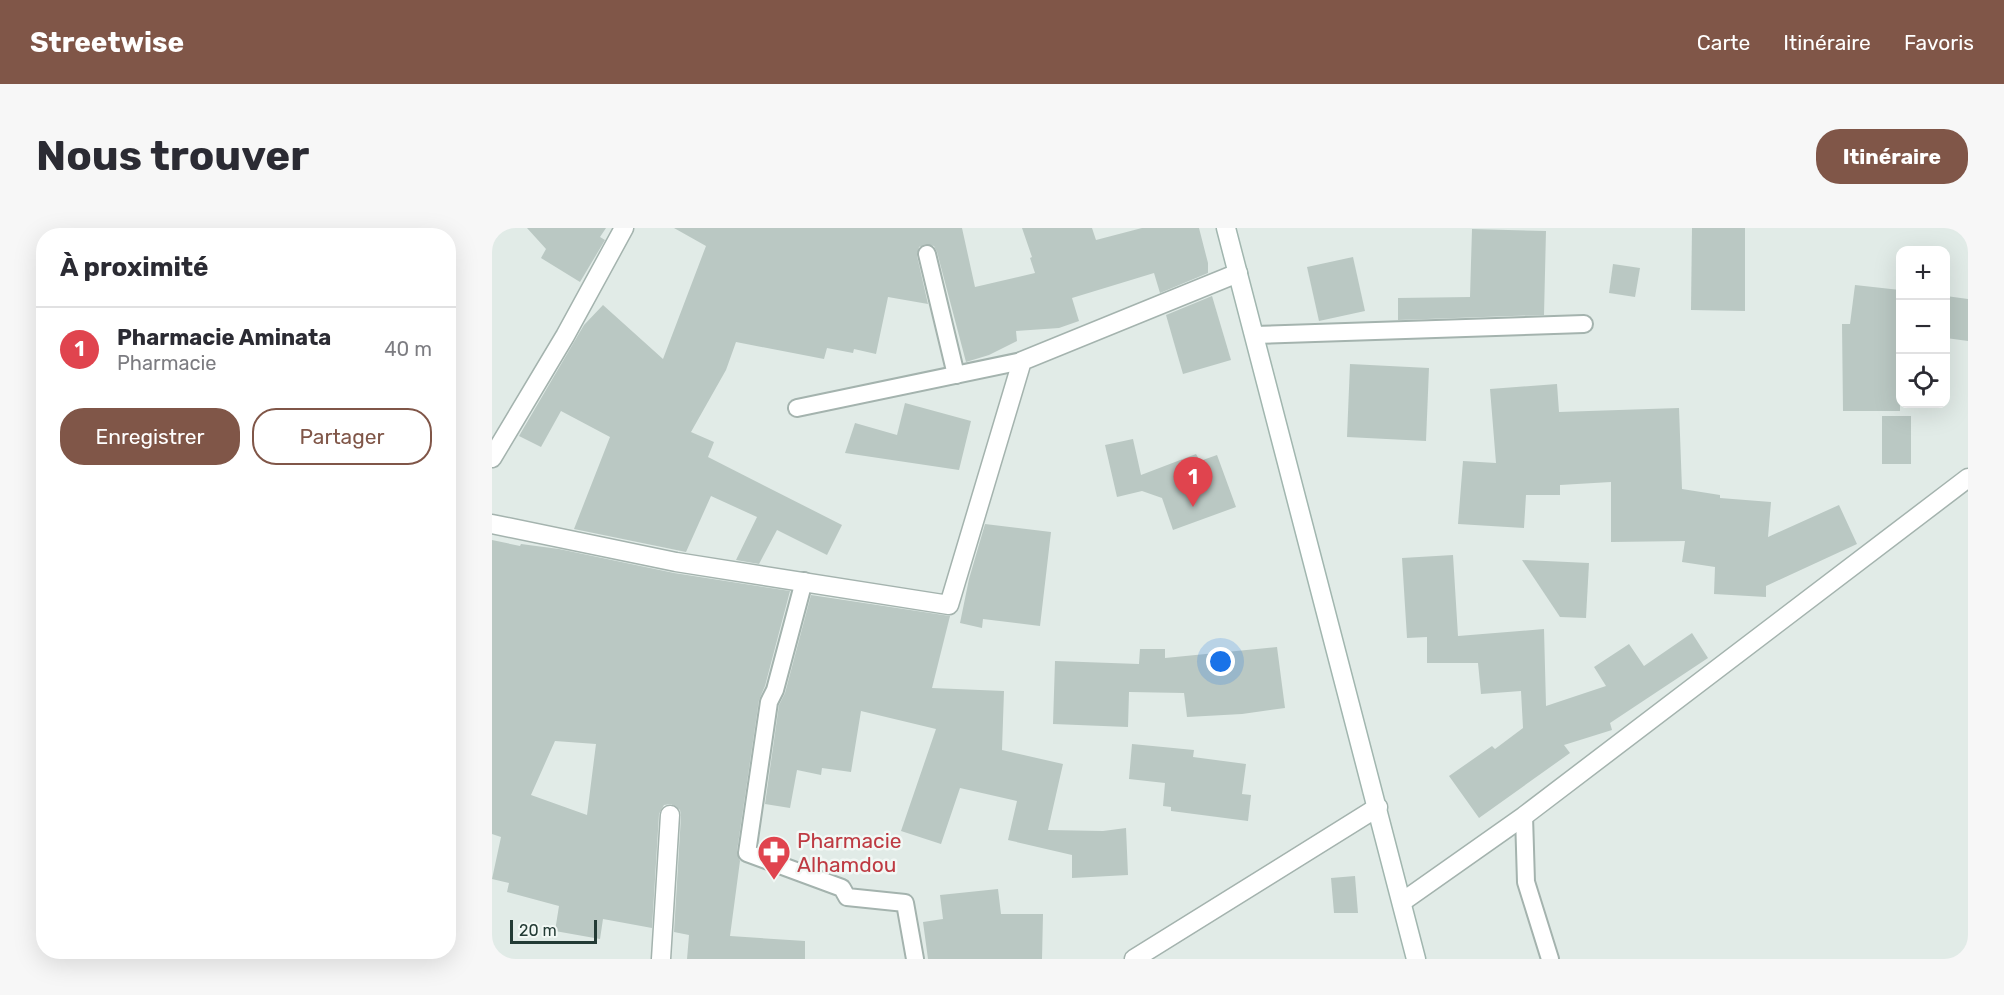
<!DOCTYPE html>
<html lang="fr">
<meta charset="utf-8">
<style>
:root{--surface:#fff;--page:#f7f7f7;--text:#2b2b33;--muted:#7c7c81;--line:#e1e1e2;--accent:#805648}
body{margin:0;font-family:Rubik,sans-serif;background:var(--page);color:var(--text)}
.controls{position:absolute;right:18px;top:18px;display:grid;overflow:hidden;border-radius:12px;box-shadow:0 6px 24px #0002}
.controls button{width:54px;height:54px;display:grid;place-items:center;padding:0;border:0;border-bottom:2px solid var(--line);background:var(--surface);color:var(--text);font:30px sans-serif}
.scale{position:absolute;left:18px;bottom:15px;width:87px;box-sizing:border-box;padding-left:6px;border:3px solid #233b35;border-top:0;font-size:16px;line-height:21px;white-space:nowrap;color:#233b35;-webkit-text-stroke:4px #f2f8f5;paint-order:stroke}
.you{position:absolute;left:729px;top:434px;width:21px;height:21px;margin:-15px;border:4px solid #fff;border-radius:50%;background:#1a73e8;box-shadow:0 0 0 9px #1a73e833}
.badge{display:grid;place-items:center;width:39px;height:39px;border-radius:50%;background:var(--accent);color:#fff;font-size:20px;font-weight:700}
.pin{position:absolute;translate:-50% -50px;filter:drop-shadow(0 2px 3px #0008)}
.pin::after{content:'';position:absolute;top:32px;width:21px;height:18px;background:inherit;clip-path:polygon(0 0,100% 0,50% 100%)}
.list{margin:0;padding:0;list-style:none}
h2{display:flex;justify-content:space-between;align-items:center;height:78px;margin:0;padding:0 24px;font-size:26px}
h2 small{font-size:20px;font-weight:400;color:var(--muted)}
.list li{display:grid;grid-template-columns:39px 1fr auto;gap:18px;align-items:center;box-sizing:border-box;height:84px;padding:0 24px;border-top:2px solid var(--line)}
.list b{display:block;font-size:22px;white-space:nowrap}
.list p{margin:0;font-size:20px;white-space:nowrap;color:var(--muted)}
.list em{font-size:20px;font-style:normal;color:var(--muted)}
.actions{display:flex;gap:12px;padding:18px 24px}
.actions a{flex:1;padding:14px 0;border:2px solid var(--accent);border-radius:24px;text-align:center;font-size:21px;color:var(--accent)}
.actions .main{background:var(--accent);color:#fff}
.icon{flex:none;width:33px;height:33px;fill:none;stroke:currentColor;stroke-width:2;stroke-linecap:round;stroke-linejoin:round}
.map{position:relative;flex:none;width:1476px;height:731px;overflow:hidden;border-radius:24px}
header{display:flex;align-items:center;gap:36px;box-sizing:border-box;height:84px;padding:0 30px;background:var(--accent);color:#fff}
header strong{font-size:28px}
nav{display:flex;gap:33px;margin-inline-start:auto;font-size:21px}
.intro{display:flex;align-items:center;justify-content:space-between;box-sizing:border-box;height:144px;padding:0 36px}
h1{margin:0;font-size:42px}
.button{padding:15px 27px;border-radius:24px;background:var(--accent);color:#fff;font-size:21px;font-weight:700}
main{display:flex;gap:36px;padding:0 36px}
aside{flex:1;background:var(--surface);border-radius:24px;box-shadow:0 6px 24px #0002}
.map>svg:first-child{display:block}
.building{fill:#bac8c3;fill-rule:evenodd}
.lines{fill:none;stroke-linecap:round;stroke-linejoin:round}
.lane-casing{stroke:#a4b3ae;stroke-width:20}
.street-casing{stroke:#a4b3ae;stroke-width:21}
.secondary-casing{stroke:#a1b6af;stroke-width:21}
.lane{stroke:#fff;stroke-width:16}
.street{stroke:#fff;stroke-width:18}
.secondary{stroke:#fff;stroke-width:18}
.labels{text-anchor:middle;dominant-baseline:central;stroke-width:5;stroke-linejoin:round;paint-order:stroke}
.health-label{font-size:21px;fill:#be3a42;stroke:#f2f8f5;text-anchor:start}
</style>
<header>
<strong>Streetwise</strong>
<nav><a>Carte</a><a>Itinéraire</a><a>Favoris</a></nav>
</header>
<div class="intro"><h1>Nous trouver</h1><a class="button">Itinéraire</a></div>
<main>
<aside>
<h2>À proximité<small></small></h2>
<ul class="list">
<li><span class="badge" style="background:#e0444e">1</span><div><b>Pharmacie Aminata</b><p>Pharmacie</p></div><em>40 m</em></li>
</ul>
<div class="actions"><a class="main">Enregistrer</a><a>Partager</a></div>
</aside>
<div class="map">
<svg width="1476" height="731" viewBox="0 0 1476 731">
<rect width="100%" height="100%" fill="#e1ebe7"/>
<g class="building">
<path d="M35,0H114L108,9L113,12L88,54L49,30L54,21Z"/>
<path d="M182,0H470L483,59L543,45L538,30L540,29L530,0H600L604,12L650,0H707L716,35V45L668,65L662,45L580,70L587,93L567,100L524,103L525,113L497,127L474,134L445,24L442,18L433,16L427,19L425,28L436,76L396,69L384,126L362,121L361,125L335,120L332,131L244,114L234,142L199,204L222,214L216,229L350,297L335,327L285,302L267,336L244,332L265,289L219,268L194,324L82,301L118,209L69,183L49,219L27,208L92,97L111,77L171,131L214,18Z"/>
<path d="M1200,0H1253V83L1199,82Z"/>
<path d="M980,1L1054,3L1052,87L906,92V70L978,69Z"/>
<path d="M861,29L873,83L827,93L815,39Z"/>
<path d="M1121,36L1148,40L1143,69L1117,65Z"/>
<path d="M1363,57L1408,62V183H1351L1350,96H1358Z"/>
<path d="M720,68L739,132L691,146L674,87Z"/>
<path d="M1454,68L1476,71V113L1454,110Z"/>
<path d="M858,136L937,140L934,213L855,209Z"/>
<path d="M1065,156L1067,184L1187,180L1190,261L1228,267V270L1279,274L1276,309L1347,277L1365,316L1274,358V369L1222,366L1223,339L1190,334L1193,313L1119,314V254L1068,257V267H1034L1032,300L966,296L971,233L1004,235L998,161Z"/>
<path d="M413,175L479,193L467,242L353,225L363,195L405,207Z"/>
<rect x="1390" y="188" width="29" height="48"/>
<path d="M641,211L649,247L704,226L708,233L725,227L744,279L681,302L670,270L650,263L625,269L613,217Z"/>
<path d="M493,296L559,304L548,398L491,391L490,400L468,395L477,351Z"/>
<path d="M0,312L28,318L29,316L67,321L182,345L298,363L273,458L267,472L245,623L248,633L238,708L313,713V731H195L197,707L182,704L189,588L188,582L179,576L172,577L167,586L160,700L111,691L108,711L63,703L67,678L15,664L17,655L0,651L9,609L0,606ZM63,513L104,516L95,587L39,567Z"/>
<path d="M961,327L966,408L1052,401L1054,478L1114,458L1102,439L1137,416L1152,438L1200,405L1216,430L1118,495L1120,502L1072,517L1078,525L987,590L957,548L1000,518L1003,521L1031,500L1029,463L989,466L986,435H935V409L915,410L910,330Z"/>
<path d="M1030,332L1097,335L1094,390L1068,389Z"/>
<path d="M319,367L458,388L440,460L512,463L510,522L571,536L556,602L611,603L634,600L636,647L580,650V627L516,612L525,573L468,560L449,616L409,603L444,501L369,483L359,544L330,540L329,547L305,542L298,580L273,576L287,477L293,465Z"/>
<path d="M785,419L793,480L750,486L695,489L692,465L637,464L636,499L561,496L563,433L647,436L648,421H673V430Z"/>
<path d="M640,516L702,522L701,529L754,536L750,566L759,567L756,593L679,583V579L671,578L673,555L637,551Z"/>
<path d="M863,648L866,685H842L839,650Z"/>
<path d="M506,661L509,686H551L550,731H436L431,694L451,691L448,667Z"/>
</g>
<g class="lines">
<g class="lane-casing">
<g id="lane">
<path d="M435,26L464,147"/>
<path d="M762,107L1092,96"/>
<path d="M305,180L530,133"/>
<path d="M312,353L283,462L277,474L255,625L350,660L355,669L413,675L423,731"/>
<path d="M1032,588L1034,654L1058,731"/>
</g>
</g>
<g class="street-casing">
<g id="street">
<path d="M0,230L73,108L132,0"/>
<path d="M0,296L184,334L457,377L530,133L746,45"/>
<path d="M910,674L1032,588L1476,250"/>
<path d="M169,731L178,587"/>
<path d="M642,731L886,579"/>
</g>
</g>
<g class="secondary-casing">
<path id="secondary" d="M734,0L924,731"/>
</g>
<use href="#lane" class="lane"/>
<use href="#street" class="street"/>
<use href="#secondary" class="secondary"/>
</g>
<defs>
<g id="pharmacy-pin" transform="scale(1.725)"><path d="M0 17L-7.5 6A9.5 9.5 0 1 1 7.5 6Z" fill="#e0444e" stroke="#f2f8f5"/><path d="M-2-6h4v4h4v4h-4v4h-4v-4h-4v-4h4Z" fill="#fff"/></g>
</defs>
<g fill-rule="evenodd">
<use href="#pharmacy-pin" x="282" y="624"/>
</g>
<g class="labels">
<g class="health-label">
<text x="305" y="612">Pharmacie<tspan x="305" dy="24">Alhamdou</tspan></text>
</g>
</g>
</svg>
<div class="controls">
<button>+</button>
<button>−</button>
<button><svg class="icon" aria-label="locate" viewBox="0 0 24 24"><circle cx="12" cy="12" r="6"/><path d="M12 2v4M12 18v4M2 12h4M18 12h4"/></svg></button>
</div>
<div class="scale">20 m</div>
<div class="you"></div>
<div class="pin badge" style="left:701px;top:279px;background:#e0444e">1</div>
</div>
</main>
